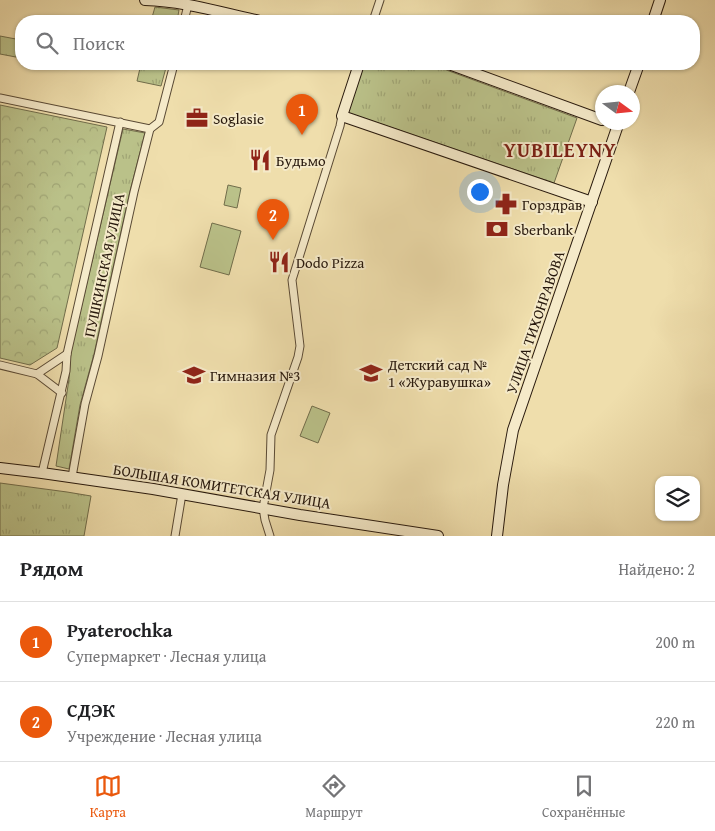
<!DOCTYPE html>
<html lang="ru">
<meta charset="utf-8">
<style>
:root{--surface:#fff;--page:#f6f6f6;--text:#202124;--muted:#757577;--line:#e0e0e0;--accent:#ea580c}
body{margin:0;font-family:"Gentium Book Plus",serif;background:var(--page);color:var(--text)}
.controls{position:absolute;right:15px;bottom:15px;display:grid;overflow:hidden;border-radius:10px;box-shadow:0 1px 4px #0004}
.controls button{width:45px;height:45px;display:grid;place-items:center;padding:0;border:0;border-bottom:1px solid var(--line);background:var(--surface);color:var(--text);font:25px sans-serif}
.compass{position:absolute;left:595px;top:85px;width:45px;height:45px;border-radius:50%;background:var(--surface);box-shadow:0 1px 4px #0004;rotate:105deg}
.you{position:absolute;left:479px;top:191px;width:18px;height:18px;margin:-12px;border:4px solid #fff;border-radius:50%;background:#1a73e8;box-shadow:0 0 0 8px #1a73e833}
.badge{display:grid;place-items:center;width:32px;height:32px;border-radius:50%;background:var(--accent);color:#fff;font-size:16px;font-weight:700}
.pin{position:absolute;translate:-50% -41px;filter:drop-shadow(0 1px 2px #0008)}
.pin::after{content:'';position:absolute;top:26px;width:18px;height:15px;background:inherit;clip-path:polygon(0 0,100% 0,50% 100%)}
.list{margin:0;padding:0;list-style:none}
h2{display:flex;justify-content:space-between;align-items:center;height:65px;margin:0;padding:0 20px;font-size:21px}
h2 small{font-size:16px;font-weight:400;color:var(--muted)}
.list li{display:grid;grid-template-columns:32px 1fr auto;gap:15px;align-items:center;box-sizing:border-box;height:80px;padding:0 20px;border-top:1px solid var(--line)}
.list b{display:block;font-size:19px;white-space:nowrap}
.list p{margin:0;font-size:16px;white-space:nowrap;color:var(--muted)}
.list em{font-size:16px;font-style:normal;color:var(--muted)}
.icon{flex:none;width:28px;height:28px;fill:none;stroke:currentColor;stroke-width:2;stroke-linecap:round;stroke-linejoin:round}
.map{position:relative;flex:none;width:715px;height:536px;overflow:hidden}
.search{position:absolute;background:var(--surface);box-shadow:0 1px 4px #0004;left:15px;right:15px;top:15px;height:55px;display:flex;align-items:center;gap:12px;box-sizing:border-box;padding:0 18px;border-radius:20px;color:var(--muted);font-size:19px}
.sheet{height:225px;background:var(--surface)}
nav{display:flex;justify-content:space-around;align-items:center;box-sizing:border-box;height:70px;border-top:1px solid var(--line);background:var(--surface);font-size:14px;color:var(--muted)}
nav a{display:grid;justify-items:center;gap:2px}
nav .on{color:var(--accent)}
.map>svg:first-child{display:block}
.grass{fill:url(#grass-tufts);stroke:#716d4b}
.forest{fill:url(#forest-crowns);stroke:#716d4b}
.pitch{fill:#bac189;stroke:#716d4b}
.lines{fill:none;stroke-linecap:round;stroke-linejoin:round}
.street-casing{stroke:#5a4a35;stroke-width:9}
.secondary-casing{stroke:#28190d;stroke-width:12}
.street{stroke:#f5eac9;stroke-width:7}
.secondary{stroke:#f5eac9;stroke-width:10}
.labels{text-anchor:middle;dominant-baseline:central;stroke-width:4;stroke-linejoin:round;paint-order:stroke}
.poi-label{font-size:15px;fill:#28190d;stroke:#f5eac9;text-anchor:start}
.street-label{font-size:15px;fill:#28190d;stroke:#f5eac9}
.district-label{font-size:20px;font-weight:bold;letter-spacing:1px;fill:#7a1f14;stroke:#f5eac9}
</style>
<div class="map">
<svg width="715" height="536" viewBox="0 0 715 536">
<defs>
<pattern id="grass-tufts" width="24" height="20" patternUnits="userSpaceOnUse" patternTransform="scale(1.25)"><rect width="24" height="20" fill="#bac189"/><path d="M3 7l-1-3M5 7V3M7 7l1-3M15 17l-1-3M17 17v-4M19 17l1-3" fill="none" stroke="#a0a575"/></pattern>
<pattern id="forest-crowns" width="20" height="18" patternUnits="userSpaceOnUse" patternTransform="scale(1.25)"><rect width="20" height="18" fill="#bac189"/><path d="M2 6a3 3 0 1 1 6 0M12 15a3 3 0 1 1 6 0" fill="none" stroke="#a0a575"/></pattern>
</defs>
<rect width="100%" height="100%" fill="#efdeac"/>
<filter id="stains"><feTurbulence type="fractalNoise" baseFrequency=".004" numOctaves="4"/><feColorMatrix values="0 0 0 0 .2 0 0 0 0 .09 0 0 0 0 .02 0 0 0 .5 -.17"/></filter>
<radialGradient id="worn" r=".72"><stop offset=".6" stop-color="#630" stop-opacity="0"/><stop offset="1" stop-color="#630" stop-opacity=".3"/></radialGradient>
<g class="grass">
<path d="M155,7L179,10L177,21H151Z"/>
<path d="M0,36L21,40V58L0,54Z"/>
<path d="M141,64H167L161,86L137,81Z"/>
<path d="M363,64H430L577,118L554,183L346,112Z"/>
<path d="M123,129L145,133L130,191L94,354L80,405L69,469L56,466L69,379L71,351Z"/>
<path d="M0,483L67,492L91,496L84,536H0Z"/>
</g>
<path class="forest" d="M0,105L107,127L57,348L30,365L0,358Z"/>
<g class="pitch">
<path d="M228,185L241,188L237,208L224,205Z"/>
<path d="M212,223L241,231L229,275L200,267Z"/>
<path d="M312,406L330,413L318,443L300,436Z"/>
</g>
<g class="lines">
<g class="street-casing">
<g id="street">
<path d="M184,21L188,5"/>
<path d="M373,21L380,0"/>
<path d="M0,98L150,129"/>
<path d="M0,365L37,374L62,393"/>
<path d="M37,374L67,354"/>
<path d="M42,473L66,371L67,354L120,122"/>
<path d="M72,477L85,404L98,356L134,192L150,129L159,122L174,64"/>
<path d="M175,536L182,494"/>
<path d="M270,536L265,520L263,508L270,470L271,435L298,357L300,346L292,280L340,126L342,116"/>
</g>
</g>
<g class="secondary-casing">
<g id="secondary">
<path d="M145,0C184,1 222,13 260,21"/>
<path d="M653,21L660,0"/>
<path d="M359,64L342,116L592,202"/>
<path d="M449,64L602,120"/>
<path d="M629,92L639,64"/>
<path d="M0,468L42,473L153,489L300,515L438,536"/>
<path d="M497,536L503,485L513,430L619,122"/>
</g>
</g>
<use href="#street" class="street"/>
<use href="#secondary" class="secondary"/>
</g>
<defs>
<g id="office-bare" transform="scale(1.725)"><path d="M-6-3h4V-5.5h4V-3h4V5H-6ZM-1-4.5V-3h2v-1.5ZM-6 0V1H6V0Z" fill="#8f2418" stroke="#f5eac9" stroke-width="2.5" paint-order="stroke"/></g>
<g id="restaurant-bare" transform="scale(1.725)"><path d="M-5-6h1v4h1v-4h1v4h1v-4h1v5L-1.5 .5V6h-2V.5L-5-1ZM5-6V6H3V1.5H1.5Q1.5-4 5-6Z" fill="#8f2418" stroke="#f5eac9" stroke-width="2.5" paint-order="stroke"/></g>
<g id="pharmacy-bare" transform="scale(1.725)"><path d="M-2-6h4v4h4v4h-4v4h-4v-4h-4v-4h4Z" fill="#8f2418" stroke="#f5eac9" stroke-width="2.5" paint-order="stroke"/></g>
<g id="bank-bare" transform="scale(1.725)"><path d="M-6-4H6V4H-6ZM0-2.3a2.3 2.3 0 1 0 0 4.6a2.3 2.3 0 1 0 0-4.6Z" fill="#8f2418" stroke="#f5eac9" stroke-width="2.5" paint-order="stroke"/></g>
<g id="school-bare" transform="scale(1.725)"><path d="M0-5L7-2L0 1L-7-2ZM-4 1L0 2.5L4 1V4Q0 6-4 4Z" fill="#8f2418" stroke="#f5eac9" stroke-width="2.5" paint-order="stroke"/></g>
</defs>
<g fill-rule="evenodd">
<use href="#office-bare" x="197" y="118"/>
<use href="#restaurant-bare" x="260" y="160"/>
<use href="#pharmacy-bare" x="506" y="204"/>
<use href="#bank-bare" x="497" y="229"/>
<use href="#restaurant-bare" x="279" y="262"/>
<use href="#school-bare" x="371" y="373"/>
<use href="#school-bare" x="194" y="375"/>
</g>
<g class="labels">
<g class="poi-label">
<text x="213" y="118">Soglasie</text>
<text x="276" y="160">Будьмо</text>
<text x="522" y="204">Горздрав</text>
<text x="514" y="229">Sberbank</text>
<text x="296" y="262">Dodo Pizza</text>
<text x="388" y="364">Детский сад №<tspan x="388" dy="17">1 «Журавушка»</tspan></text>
<text x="210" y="375">Гимназия №3</text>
</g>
<g class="street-label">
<text transform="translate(104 265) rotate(-78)">ПУШКИНСКАЯ УЛИЦА</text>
<text transform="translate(535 322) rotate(-71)">УЛИЦА ТИХОНРАВОВА</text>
<text transform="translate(222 486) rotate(9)">БОЛЬШАЯ КОМИТЕТСКАЯ УЛИЦА</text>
</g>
<g class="district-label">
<text x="560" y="149">YUBILEYNY</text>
</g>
</g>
<rect width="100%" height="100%" filter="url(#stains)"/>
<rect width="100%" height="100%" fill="url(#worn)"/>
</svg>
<div class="controls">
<button><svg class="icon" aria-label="layers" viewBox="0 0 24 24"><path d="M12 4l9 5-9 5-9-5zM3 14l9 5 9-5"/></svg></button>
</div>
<svg class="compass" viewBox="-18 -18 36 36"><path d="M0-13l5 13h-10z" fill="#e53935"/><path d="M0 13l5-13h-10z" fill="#757577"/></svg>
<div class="you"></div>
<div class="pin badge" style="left:302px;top:135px">1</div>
<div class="pin badge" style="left:273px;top:240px">2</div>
<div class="search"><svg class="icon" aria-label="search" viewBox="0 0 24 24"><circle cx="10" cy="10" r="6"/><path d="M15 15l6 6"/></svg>Поиск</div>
</div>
<section class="sheet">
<h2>Рядом<small>Найдено: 2</small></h2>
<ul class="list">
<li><span class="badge">1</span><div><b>Pyaterochka</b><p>Супермаркет · Лесная улица</p></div><em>200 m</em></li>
<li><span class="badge">2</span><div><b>СДЭК</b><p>Учреждение · Лесная улица</p></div><em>220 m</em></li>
</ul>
</section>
<nav>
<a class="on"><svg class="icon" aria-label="map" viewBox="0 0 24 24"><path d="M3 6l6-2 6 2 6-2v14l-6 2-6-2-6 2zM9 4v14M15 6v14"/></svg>Карта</a>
<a><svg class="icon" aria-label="directions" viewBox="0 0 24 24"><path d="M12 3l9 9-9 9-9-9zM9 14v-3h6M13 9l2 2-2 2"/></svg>Маршрут</a>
<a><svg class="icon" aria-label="saved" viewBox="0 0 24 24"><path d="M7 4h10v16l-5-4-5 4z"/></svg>Сохранённые</a>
</nav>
